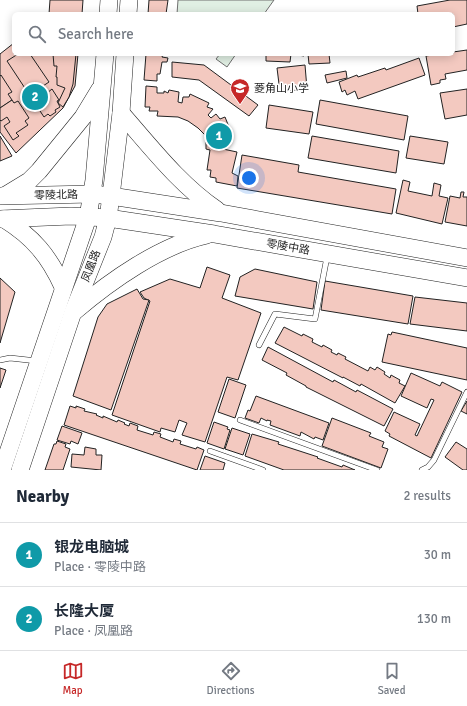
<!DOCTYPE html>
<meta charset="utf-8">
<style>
:root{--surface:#fff;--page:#f2f2f3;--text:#1f2937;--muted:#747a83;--line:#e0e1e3;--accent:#c62828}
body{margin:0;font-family:Signika,"Noto Sans SC",sans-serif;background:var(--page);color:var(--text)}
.you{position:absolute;left:249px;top:178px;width:14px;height:14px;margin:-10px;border:3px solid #fff;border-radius:50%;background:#1a73e8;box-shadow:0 0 0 6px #1a73e833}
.badge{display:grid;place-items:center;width:26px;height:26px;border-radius:50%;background:var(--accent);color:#fff;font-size:13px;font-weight:700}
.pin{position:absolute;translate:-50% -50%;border:2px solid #fff;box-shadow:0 1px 4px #0006}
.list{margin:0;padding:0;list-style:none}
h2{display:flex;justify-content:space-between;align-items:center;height:52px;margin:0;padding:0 16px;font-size:17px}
h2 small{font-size:13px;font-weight:400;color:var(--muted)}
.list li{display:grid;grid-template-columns:26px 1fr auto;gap:12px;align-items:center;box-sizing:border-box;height:64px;padding:0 16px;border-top:1px solid var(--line)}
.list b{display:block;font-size:15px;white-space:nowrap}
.list p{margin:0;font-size:13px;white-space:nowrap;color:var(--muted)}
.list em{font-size:13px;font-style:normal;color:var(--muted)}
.icon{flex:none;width:22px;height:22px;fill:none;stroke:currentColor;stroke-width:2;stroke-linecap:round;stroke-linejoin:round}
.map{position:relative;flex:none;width:467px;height:470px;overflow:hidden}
.search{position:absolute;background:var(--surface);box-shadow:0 2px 10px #0003;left:12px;right:12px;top:12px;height:44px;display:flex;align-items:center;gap:10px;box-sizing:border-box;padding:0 14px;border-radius:6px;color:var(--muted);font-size:15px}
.sheet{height:180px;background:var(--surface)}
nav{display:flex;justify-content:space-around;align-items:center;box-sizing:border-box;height:56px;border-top:1px solid var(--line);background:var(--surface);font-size:11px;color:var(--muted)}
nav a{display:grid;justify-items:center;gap:2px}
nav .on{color:var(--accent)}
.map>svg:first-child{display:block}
.green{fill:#e0efe3;stroke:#6f6f6f}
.building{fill:#f3c9c0;stroke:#222}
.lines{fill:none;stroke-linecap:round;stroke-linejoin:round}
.service-casing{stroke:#222;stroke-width:6}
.primary-casing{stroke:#222;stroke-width:18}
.service{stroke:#fff;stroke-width:5}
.primary{stroke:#fff;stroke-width:17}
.labels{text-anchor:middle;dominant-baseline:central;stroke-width:3;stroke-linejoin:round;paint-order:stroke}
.poi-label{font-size:11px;fill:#222;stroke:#fff;text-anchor:start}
.street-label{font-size:11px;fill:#222;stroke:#fff}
</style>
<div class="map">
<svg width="467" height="470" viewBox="0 0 467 470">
<rect width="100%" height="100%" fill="#fff"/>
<g class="green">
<path d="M178,0H274L264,14H177Z"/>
<path d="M220,54H236L227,67L216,59Z"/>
</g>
<g class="building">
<path d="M50,0H83L82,14H49Z"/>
<path d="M149,0H168L166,14H148Z"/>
<path d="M450,0H467V24L453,27V14H418L417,6Z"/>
<path d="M14,43V54H78L75,86L63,108L16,153L0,132V54Z"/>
<path d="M467,50V70L445,74L446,79L440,80V83L431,85L426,56L439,54H453V52Z"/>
<path d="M18,54H30L49,82L43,86L47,93L52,89L59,100L57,101L60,107L55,110L56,112L50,116L48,114L44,117L7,61Z"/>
<path d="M53,54H76L73,84L69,97L63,107L58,103L65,88L57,85V77H56L57,66H54Z"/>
<path d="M146,54H163L162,57L168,58L167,62H162L160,74H157V81L144,80Z"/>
<path d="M266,54H291L290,62L266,61Z"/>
<path d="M292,54H304V56Z"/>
<path d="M308,54H329L330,63L309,64Z"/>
<path d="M419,58L425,75L358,99L355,91L347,95L345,90L342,92L339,82L357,75L358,77L385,68L386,70Z"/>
<path d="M172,62L204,65L258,105L249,116L199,80L172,77Z"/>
<path d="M305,65L307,89L280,92L277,68Z"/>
<path d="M346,71L347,78L327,83L325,75Z"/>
<path d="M1,75L12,92L8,94L12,100L0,108V76Z"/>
<path d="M146,86L157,87V93H164V91L168,93L169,90L179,92L178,102L182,103L183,97H189L190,94L209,103L207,107L213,109L208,115L211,118L216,114L220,119L225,117L233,137H228L229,144L224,146L223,149L237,152L232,173L238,176L237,186L216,182V178L210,177L211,170H207L210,150L206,149V143L205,135L198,128L188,121L178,117L157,116L158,111H149L150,107H145Z"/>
<path d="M467,89V115L445,119L440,93Z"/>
<path d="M12,100L14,103L18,101L29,118L25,121L28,125L16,133L19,136L13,140L4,126L10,122L7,117L1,121L0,120V108Z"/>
<path d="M320,100L408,116L404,140L316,124Z"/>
<path d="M269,105L313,112L309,134L266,128Z"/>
<path d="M0,136L12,156L0,161Z"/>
<path d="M312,136L399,151L396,173L308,158Z"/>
<path d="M410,136L448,142L444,164L406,158Z"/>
<path d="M242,155L299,165L298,172L396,189L392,214L237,188Z"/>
<path d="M403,180L410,182L408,191L432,196L434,183L441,185L439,196L448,198L442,224L396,213Z"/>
<path d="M461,192H464L463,197H467V226L445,222L450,196L460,198Z"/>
<path d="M207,267L230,275L222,298L261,313L238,380L227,377L205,442L182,435L187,423L179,420L175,432L161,428L160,432L112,415L150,301L144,298L140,292L170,279L200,288Z"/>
<path d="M255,269L317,282L313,309L235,296L240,277Z"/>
<path d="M0,278L15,292L0,343Z"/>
<path d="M325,281L413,296L408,324L321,310Z"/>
<path d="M137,289L143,299L149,300L111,410L73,396L98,317L107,304Z"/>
<path d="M415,297L467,303V331L410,324Z"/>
<path d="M284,327L302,336L303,334L313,339L312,342L322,347L323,345L332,350L331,352L337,355L338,353L346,357L345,359L368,371L370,367L375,370L377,367L385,372L384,374L390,378L391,375L400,380L399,383L405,386L395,403L361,384L360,386L343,377V378L275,343Z"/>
<path d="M392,332L467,348V380L382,362L388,334L391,335Z"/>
<path d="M268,347L333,382L334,380L356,392L357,390L393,409L384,426L306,387V386L286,375L287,373L262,360Z"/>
<path d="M0,368L6,370L0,388Z"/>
<path d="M411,373L440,386L442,382L462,392L431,458L389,436L390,434L385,431L394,412L420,424L415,435L417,436L434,400L431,399L427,408L401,396Z"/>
<path d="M229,379L246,385L235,418L218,412Z"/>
<path d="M256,396L329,423L323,440L315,437L314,439L301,432L300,436L270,425L271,421L267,420V421L261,418L259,423L245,418L248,410L250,411Z"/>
<path d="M467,401V414L461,411Z"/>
<path d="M70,406L76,408V406L85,409L84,411L97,414L96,415L103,418V416L117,422L118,420L125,423L124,424L129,426L130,423L138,426L137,430L153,435L154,432L161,434L160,437L173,442L174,439L181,441L180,444L196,449L197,447L204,450L197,470L64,425Z"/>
<path d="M332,418L371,433L369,436L384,442L382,447L388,449L381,468L322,446Z"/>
<path d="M214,422L228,427L227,429L230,430L224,449L207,443Z"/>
<path d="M62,426L82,433L78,444L71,441L70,444L57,440Z"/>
<path d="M232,428L250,434L243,455L225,449Z"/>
<path d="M252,434L279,442L278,444L318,457L317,458L342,467L343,465L355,470H284L245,456Z"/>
<path d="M57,441L66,444L65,447L70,449L63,470H45L54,444H56Z"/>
<path d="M456,442L467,449V470H463L445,457Z"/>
<path d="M85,447L96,449V455H102L101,470L71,467L72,454L84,455Z"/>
<path d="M205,456L225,463L223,470H200Z"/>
</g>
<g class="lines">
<g class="service-casing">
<g id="service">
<path d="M259,345L275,314L315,319L327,257"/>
<path d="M0,360L10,358L37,361"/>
<path d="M240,420L377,470"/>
<path d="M210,451L263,470"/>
<path d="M422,470L428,467L434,460L467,392"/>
</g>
</g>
<g class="primary-casing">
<g id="primary">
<path d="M108,14L109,0"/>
<path d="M128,14L129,0"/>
<path d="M121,113C151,147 179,184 217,210"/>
<path d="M6,195L29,181L39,171L70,133L83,117L100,89"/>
<path d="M0,196L92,194L111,196L221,213L467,258"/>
<path d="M0,219L71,216L108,218L214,234L467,278"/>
<path d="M4,219C33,237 49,256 63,287"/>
<path d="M75,311C110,281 161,245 207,235"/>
<path d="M2,470L88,217L94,180L105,54"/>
<path d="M20,470L73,312L103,237L108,218L111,196L121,113L125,54"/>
</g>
</g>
<use href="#service" class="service"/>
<use href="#primary" class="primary"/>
</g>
<defs>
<g id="school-pin" transform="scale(1)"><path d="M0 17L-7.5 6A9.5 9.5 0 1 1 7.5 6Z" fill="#c62828" stroke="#fff"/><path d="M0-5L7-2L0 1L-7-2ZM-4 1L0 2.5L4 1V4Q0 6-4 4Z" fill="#fff"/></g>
</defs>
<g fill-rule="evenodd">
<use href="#school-pin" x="240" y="88"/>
</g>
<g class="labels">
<g class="poi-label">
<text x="254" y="88">菱角山小学</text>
</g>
<g class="street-label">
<text transform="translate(56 195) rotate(-1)">零陵北路</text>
<text transform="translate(288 247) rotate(10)">零陵中路</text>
<text transform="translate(91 266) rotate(-69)">凤凰路</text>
</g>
</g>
</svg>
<div class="you"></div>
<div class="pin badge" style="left:219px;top:136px;background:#0f9aa8">1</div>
<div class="pin badge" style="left:35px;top:97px;background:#0f9aa8">2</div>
<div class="search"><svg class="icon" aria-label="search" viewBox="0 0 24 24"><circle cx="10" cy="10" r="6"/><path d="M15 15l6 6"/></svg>Search here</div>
</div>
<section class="sheet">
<h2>Nearby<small>2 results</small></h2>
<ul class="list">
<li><span class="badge" style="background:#0f9aa8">1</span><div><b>银龙电脑城</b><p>Place · 零陵中路</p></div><em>30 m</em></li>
<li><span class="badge" style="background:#0f9aa8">2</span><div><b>长隆大厦</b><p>Place · 凤凰路</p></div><em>130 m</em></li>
</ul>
</section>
<nav>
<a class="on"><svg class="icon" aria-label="map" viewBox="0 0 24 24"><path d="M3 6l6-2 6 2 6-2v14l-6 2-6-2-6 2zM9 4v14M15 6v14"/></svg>Map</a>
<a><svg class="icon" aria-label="directions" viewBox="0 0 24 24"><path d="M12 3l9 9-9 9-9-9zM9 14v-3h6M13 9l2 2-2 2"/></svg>Directions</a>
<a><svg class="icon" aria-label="saved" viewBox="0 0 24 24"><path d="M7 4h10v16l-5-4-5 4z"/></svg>Saved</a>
</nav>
